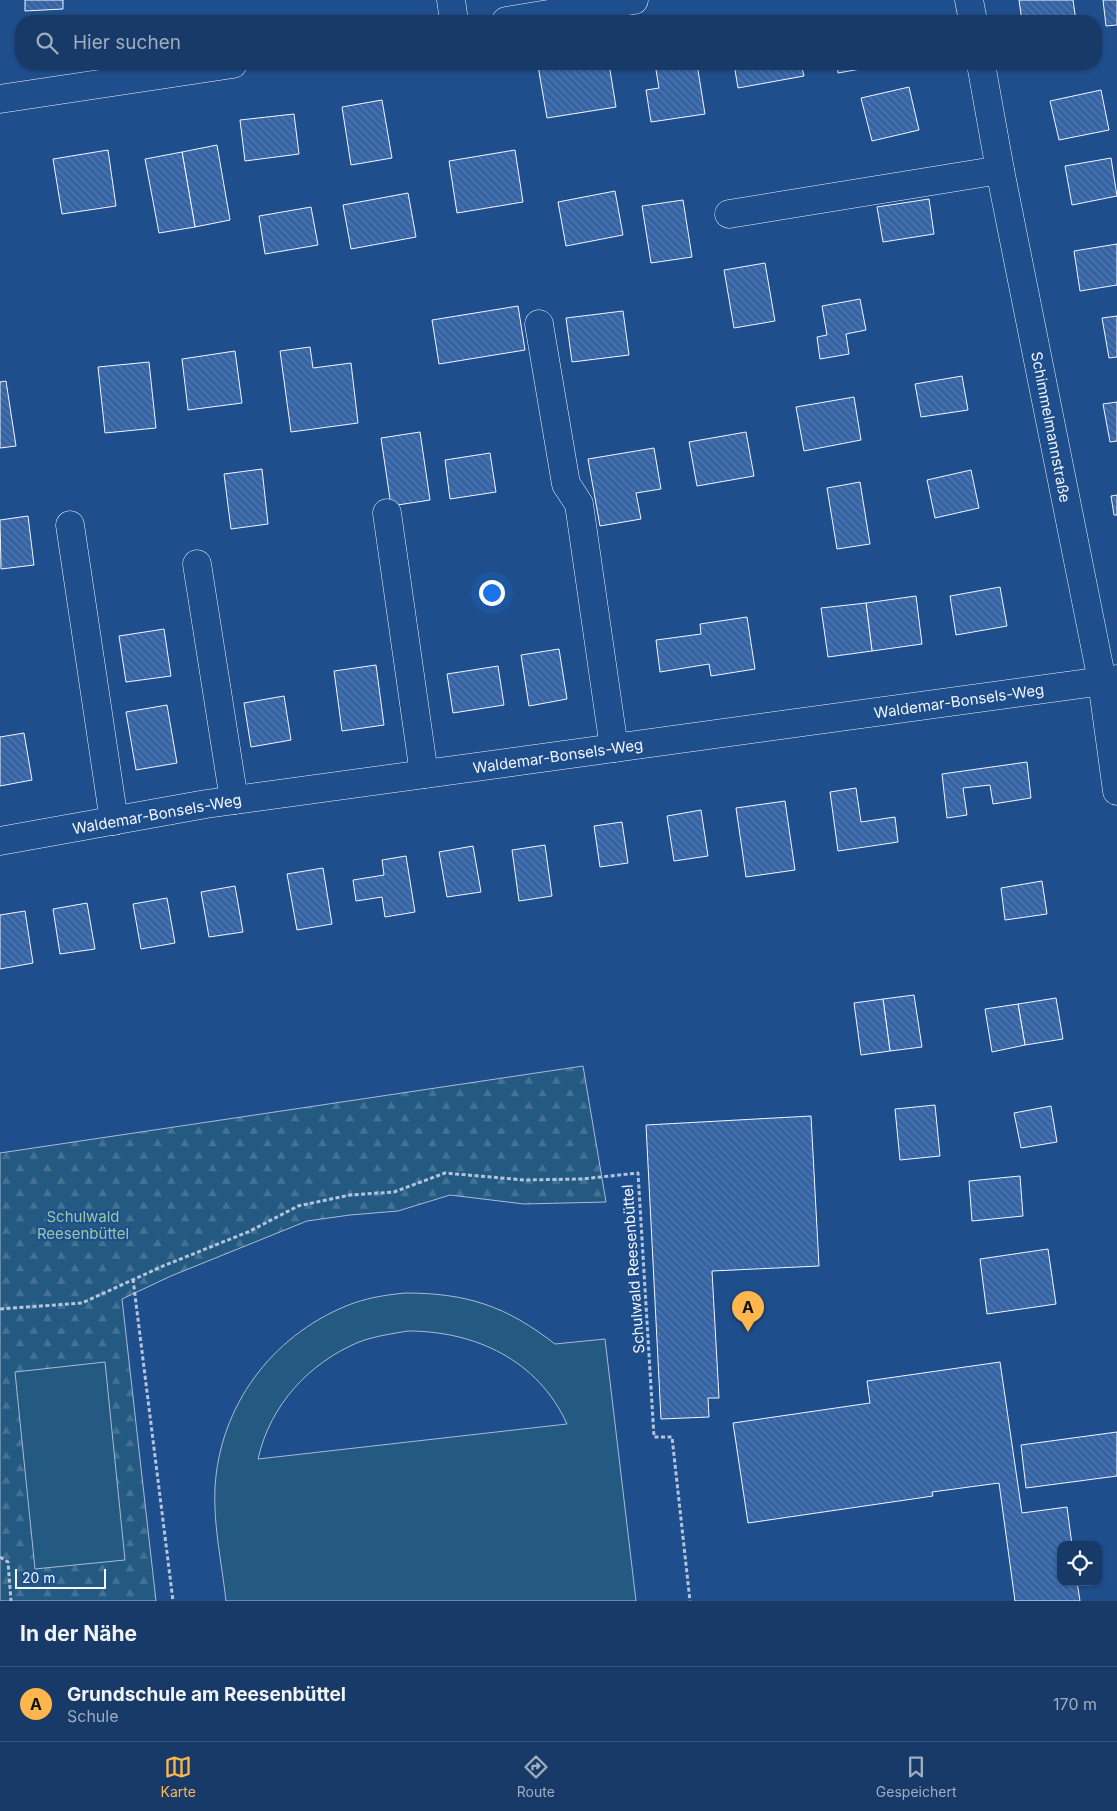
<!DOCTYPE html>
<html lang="de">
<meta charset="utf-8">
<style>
:root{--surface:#173a69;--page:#244571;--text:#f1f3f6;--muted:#9eadc0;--line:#36547d;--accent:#ffb74d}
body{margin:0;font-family:Inter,sans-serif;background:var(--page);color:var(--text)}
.controls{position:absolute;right:15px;bottom:15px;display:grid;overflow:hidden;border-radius:10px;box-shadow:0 1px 4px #0004}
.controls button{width:45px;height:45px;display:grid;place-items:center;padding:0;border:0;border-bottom:1px solid var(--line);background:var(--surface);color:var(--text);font:25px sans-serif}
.scale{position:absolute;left:15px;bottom:12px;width:91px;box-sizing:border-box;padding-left:5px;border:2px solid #f2f6ff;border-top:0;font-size:14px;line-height:18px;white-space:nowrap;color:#f2f6ff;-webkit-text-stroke:4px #1f4e8c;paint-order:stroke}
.you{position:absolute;left:491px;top:592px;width:18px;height:18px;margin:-12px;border:4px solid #fff;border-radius:50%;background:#1a73e8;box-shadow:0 0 0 8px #1a73e833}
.badge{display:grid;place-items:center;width:32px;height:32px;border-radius:50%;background:var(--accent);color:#111;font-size:16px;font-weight:700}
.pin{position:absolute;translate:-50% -41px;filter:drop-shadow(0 1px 2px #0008)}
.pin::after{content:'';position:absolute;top:26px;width:18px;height:15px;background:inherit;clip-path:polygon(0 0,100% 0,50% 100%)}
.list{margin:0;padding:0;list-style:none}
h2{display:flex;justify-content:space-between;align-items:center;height:65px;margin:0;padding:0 20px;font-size:21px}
h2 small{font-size:16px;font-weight:400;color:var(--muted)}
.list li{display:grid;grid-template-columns:32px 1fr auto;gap:15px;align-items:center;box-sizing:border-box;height:75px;padding:0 20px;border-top:1px solid var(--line)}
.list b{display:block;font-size:19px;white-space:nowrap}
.list p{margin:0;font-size:16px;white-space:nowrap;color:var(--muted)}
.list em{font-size:16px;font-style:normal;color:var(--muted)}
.icon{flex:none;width:28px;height:28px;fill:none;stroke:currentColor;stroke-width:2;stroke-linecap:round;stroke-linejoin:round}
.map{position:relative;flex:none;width:1117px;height:1601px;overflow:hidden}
.search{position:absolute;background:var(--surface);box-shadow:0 1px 4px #0004;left:15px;right:15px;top:15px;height:55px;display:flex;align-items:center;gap:12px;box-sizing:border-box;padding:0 18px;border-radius:20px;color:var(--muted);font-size:19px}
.sheet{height:140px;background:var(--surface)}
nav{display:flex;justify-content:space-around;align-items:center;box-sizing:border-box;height:70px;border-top:1px solid var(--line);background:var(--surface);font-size:14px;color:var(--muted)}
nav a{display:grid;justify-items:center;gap:2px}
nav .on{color:var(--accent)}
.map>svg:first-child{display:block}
.forest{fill:url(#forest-firs);stroke:#a8bbd7}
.pitch{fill:#245a82;stroke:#a8bbd7;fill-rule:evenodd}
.building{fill:url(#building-back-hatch);stroke:#f2f6ff}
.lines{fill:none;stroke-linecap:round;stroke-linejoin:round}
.minor-casing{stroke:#f2f6ff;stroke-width:29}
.path{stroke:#b3c4dc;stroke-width:3;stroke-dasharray:4 2.5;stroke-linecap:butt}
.minor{stroke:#1f4e8c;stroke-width:28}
.labels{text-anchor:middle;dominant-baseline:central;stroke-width:4;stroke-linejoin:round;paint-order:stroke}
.street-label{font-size:15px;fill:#f2f6ff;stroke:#1f4e8c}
.park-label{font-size:15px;fill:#97c8a6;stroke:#1f4e8c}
</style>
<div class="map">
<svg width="1117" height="1601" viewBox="0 0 1117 1601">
<defs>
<pattern id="forest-firs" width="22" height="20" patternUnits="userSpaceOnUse" patternTransform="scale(1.25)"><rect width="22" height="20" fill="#245a82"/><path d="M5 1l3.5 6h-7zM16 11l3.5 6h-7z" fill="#447295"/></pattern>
<pattern id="building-back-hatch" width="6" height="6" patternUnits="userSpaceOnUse" patternTransform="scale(1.25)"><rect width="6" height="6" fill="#3563a3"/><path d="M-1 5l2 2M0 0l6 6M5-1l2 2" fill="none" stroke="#537ab1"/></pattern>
</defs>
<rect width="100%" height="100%" fill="#1f4e8c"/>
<path class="forest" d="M583,1066L606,1202L524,1204L450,1195L398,1211L350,1215L307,1221L171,1276L122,1299L156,1601H0V1153Z"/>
<g class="pitch">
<path d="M405,1293C467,1293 506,1306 555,1344L605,1339L636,1601H226C222,1564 213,1525 215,1487C220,1406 271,1337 346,1306C365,1298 385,1295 405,1293ZM408,1331C475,1331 538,1360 567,1424L258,1459C270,1405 309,1363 359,1342C375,1336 391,1334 408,1331Z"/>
<path d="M105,1362L125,1560L35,1569L15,1372Z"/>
</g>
<g class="building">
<path d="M25,0H63V9L25,11Z"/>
<path d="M1019,0H1073L1076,21H1022Z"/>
<path d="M1103,0H1117V25L1106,26Z"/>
<path d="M896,17L897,21H873Z"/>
<path d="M553,64H609L616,107L547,118L538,66Z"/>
<path d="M655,64H697L705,114L651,122L646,90L659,88Z"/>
<path d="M734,64H801L804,76L738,88Z"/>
<path d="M837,64H889L838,73Z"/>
<path d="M909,87L919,130L872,141L861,98Z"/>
<path d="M1101,90L1109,130L1059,140L1050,101Z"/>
<path d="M382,100L392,158L351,165L342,107Z"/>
<path d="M294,114L299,154L245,161L240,120Z"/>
<path d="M217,145L230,220L195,227L182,152Z"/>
<path d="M108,150L116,206L62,214L53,159Z"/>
<path d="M515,150L523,202L457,213L449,161Z"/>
<path d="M182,152L195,227L159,233L145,159Z"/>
<path d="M1111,158L1117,196L1072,205L1065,166Z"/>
<path d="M615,191L623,235L566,246L558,202Z"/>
<path d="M408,193L416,237L351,249L343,205Z"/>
<path d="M929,199L934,234L883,242L877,207Z"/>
<path d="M683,200L692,257L651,263L642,206Z"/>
<path d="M311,207L318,245L265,254L259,216Z"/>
<path d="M1117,244V285L1080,291L1074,251Z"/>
<path d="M765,263L775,321L734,328L724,270Z"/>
<path d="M860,299L866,330L846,334L849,354L820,359L817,337L827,335L822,306Z"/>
<path d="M518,306L525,350L439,364L432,320Z"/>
<path d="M623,311L629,355L572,362L566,318Z"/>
<path d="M1117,316V357L1109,358L1102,318Z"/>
<path d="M310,347L313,368L351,363L358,423L291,432L280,351Z"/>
<path d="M235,351L242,403L188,410L182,359Z"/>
<path d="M149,362L156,428L105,433L98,367Z"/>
<path d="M962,376L968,410L921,417L915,384Z"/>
<path d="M6,381L16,446L0,448V382Z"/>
<path d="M854,397L861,440L804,451L796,407Z"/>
<path d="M1117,402V441L1110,442L1103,404Z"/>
<path d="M420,432L430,500L391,506L381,438Z"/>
<path d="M746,432L754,476L697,486L689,442Z"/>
<path d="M654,448L661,489L636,493L641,519L600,526L588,459Z"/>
<path d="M490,453L496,492L450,499L445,460Z"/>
<path d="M262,469L268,524L231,529L224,474Z"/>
<path d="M971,470L979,508L935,518L927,480Z"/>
<path d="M860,482L870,544L837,549L827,488Z"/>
<path d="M1117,495V515H1114L1111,496Z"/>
<path d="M28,516L34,565L1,569L0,520Z"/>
<path d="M1000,587L1007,626L956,635L950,596Z"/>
<path d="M916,596L922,644L872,651L866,603Z"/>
<path d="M866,603L872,651L828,657L821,608Z"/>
<path d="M747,617L755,669L711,676L709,664L660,672L656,640L701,634L700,624Z"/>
<path d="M164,629L171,676L126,682L119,636Z"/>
<path d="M559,649L567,699L529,706L521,655Z"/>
<path d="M376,665L384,725L342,731L334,671Z"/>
<path d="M498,666L504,705L453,713L447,674Z"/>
<path d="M284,696L291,740L251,747L244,703Z"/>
<path d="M167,705L177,763L136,770L126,712Z"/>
<path d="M24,733L32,780L0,786V737Z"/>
<path d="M1027,762L1031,798L993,804L990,785L963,788L967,815L947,818L942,774Z"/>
<path d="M856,788L861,822L895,817L898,842L838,851L830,792Z"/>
<path d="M785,801L795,870L746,877L736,808Z"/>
<path d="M701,810L708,856L674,861L667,816Z"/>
<path d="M622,822L628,863L600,867L594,826Z"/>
<path d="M545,845L552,896L519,901L512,850Z"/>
<path d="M473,846L481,892L447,897L439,852Z"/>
<path d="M406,856L415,912L385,917L382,897L356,901L353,880L384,875L382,860Z"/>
<path d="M323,868L332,924L297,930L287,874Z"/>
<path d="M1042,881L1047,914L1005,920L1001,888Z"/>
<path d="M235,886L243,932L209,937L201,892Z"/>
<path d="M167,898L175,943L141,949L133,904Z"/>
<path d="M87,903L95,949L60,954L53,909Z"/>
<path d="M25,911L33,963L0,969V915Z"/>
<path d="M914,995L922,1047L890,1051L883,999Z"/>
<path d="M1056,998L1063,1039L1025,1045L1018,1004Z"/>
<path d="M883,999L890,1051L861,1055L854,1003Z"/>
<path d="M1018,1004L1025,1045L992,1052L985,1009Z"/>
<path d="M935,1105L940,1156L900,1160L895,1109Z"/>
<path d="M1051,1106L1057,1142L1021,1148L1014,1113Z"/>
<path d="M811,1116L819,1266L712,1271L719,1398H708L709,1417L661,1419L646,1125Z"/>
<path d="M1020,1176L1023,1216L972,1221L969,1181Z"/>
<path d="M1048,1249L1056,1304L987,1314L980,1259Z"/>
<path d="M1000,1362L1022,1513L1067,1507L1072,1545H1061V1582H1077L1080,1601H1015L999,1483L932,1492L933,1496L748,1523L733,1423L870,1403L867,1381Z"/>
<path d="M1117,1432V1476L1026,1488L1021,1445Z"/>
</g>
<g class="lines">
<g class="minor-casing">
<g id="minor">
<path d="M451,0L454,21"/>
<path d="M969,0L973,21"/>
<path d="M506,21L634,0"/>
<path d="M981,64L1000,170L1102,681L1117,791"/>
<path d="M0,99L233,64"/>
<path d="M729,214L1000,170"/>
<path d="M539,324L566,484L579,504L614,748"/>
<path d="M387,513L424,774"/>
<path d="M70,525L114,821"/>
<path d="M197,564L234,800"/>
<path d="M0,841L206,804L1117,679"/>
</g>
</g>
<g class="path">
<path d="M133,1279L173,1601"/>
<path d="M0,1309L82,1303L163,1266L248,1232L298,1206L350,1195L394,1192L445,1173L524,1180L582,1179L638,1173L654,1437H672L690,1601"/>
<path d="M0,1557L8,1562L11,1601"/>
</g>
<use href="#minor" class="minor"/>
</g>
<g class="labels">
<g class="street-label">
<text transform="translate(1051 427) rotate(79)">Schimmelmannstraße</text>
<text transform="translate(959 701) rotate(-8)">Waldemar-Bonsels-Weg</text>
<text transform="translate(558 756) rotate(-8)">Waldemar-Bonsels-Weg</text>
<text transform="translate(157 814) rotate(-10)">Waldemar-Bonsels-Weg</text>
<text transform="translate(633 1269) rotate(-94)">Schulwald Reesenbüttel</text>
</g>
<g class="park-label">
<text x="83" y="1216">Schulwald<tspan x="83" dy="17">Reesenbüttel</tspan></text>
</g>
</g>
</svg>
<div class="controls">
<button><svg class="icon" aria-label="locate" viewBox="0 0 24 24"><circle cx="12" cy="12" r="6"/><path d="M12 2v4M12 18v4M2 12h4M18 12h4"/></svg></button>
</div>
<div class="scale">20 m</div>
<div class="you"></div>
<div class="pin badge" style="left:748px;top:1332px">A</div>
<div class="search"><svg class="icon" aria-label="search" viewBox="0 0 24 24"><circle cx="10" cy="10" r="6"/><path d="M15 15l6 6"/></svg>Hier suchen</div>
</div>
<section class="sheet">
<h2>In der Nähe<small></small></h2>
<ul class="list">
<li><span class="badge">A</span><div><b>Grundschule am Reesenbüttel</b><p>Schule</p></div><em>170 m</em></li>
</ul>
</section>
<nav>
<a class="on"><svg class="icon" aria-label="map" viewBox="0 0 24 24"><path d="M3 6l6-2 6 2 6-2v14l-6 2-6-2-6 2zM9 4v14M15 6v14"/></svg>Karte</a>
<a><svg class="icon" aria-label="directions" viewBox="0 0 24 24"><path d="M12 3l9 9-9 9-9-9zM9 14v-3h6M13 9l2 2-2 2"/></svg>Route</a>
<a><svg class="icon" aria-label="saved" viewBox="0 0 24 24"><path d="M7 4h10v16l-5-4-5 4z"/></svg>Gespeichert</a>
</nav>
